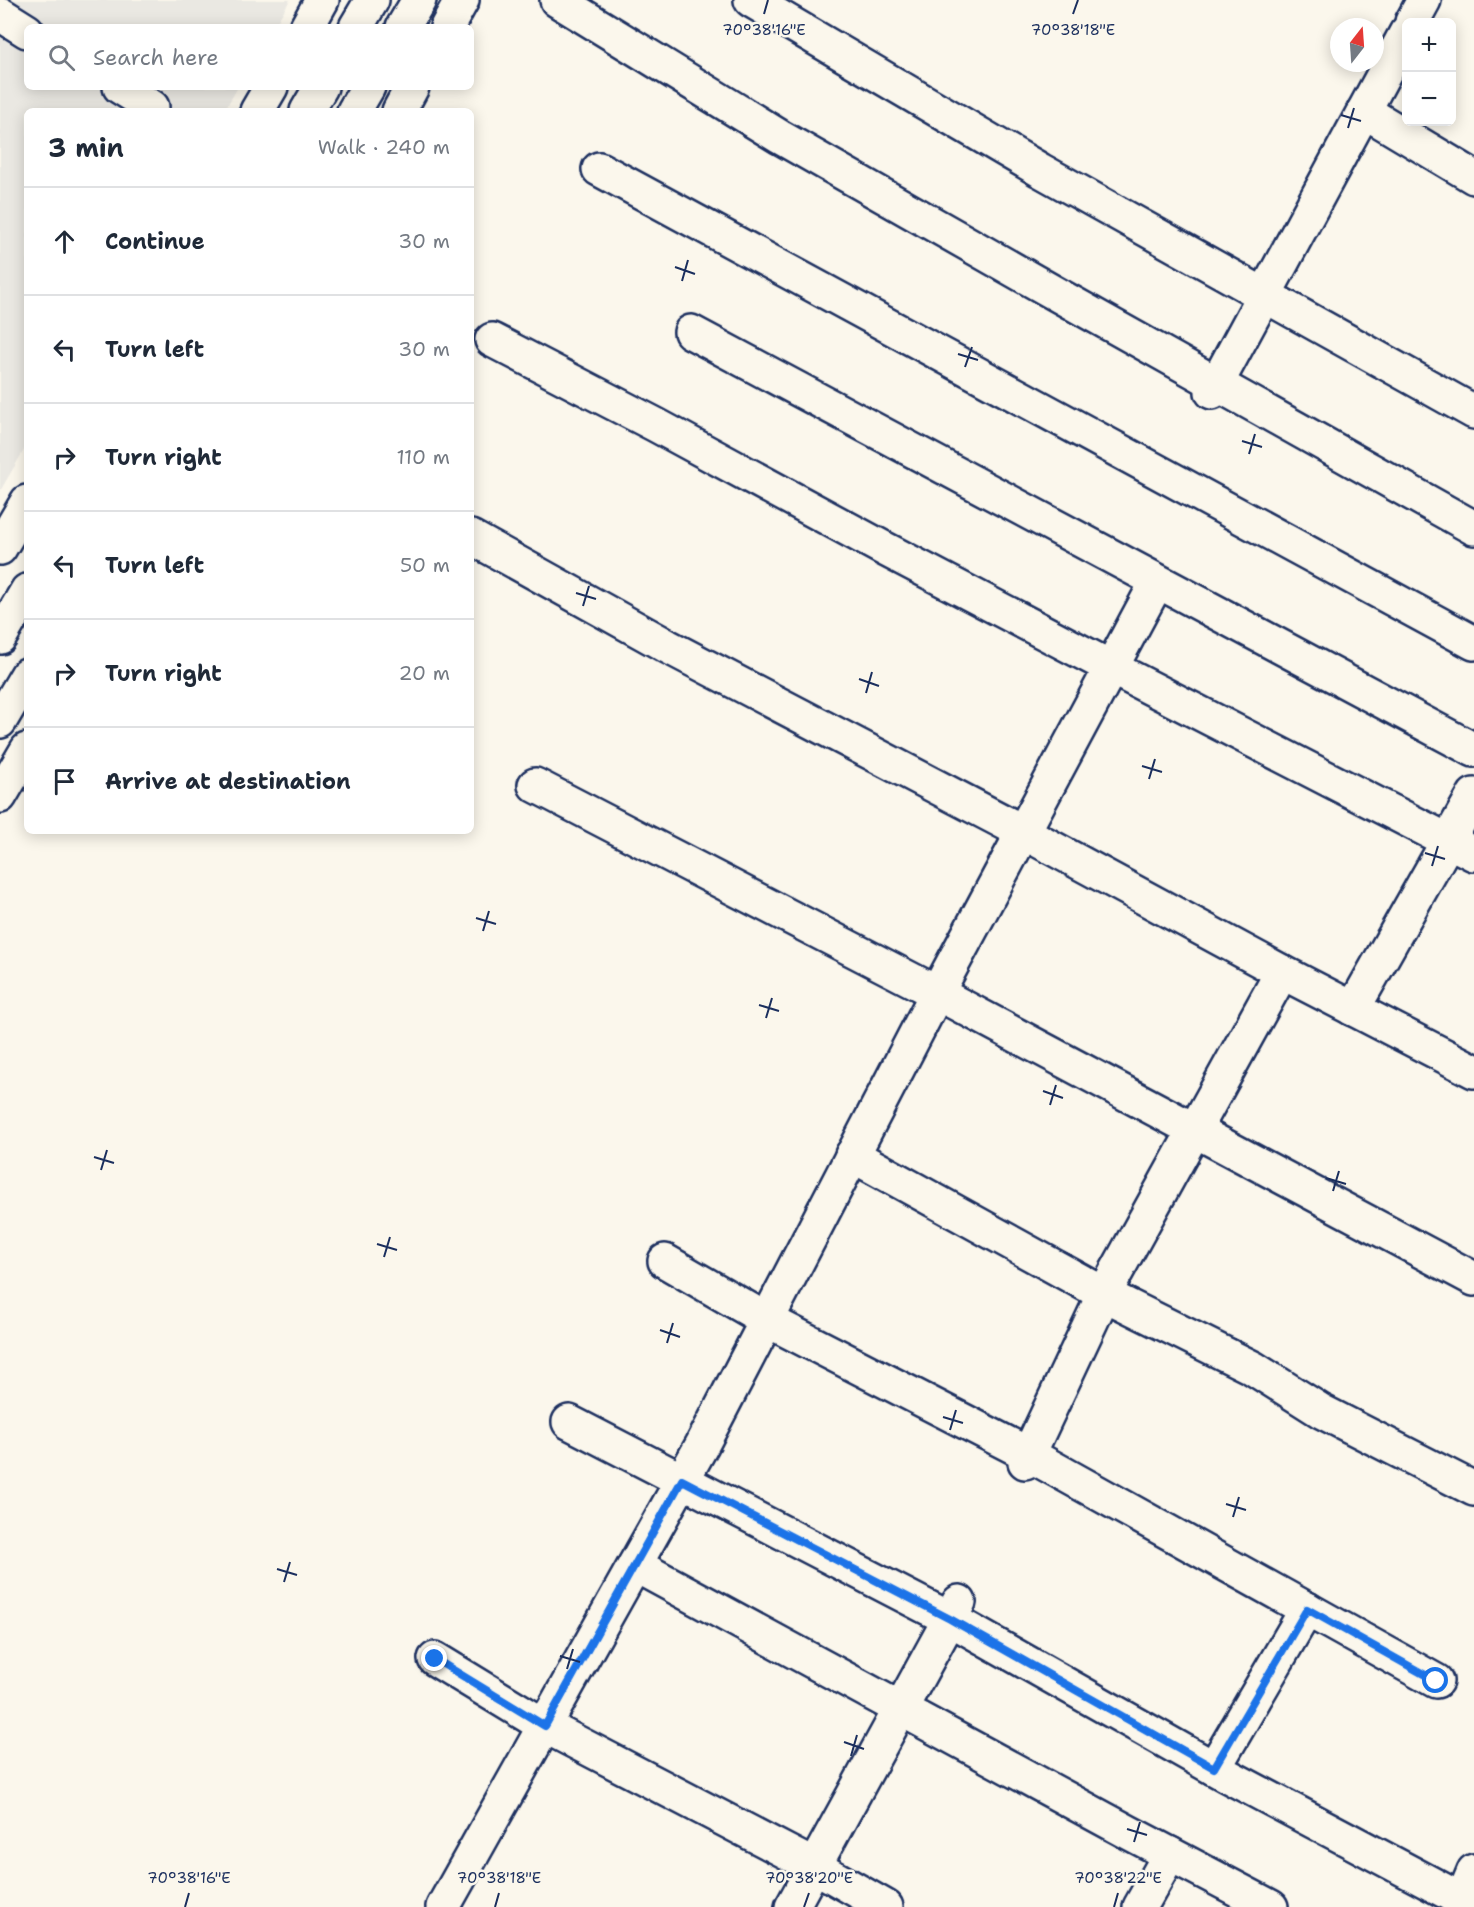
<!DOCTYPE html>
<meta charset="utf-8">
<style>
:root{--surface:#fff;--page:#f2f2f3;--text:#1f2937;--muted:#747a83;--line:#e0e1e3}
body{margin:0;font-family:"Shantell Sans",sans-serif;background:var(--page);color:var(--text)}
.controls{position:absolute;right:18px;top:18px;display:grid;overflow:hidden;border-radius:9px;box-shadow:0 3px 15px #0003}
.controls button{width:54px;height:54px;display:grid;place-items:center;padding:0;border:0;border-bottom:2px solid var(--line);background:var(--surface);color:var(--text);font:30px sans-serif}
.compass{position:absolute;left:1330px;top:18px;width:54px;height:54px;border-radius:50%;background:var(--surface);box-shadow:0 3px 15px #0003;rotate:17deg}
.stop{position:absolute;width:18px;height:18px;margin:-14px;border:4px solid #1a73e8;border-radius:50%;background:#fff}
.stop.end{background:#1a73e8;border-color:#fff;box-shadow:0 2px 6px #0008}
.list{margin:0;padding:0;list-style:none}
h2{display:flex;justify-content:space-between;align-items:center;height:78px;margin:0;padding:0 24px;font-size:26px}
h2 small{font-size:20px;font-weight:400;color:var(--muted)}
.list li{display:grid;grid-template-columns:39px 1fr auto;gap:18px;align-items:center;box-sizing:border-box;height:108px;padding:0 24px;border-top:2px solid var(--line)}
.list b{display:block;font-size:22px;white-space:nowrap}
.list em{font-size:20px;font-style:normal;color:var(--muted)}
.icon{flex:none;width:33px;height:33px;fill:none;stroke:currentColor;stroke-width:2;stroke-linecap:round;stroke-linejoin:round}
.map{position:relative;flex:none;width:1474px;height:1907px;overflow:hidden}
.search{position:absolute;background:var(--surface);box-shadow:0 3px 15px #0003;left:24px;top:24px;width:450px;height:66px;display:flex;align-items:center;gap:15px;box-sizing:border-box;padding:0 21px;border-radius:9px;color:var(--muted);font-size:22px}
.panel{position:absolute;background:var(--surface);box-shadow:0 3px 15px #0003;left:24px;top:108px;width:450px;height:726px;border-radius:9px}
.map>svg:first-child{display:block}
.built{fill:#eae8e2}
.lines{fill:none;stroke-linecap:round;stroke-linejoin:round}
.minor-casing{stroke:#1b2f5e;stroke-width:38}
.major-casing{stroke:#1b2f5e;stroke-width:38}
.minor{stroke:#fbf7ec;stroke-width:33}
.major{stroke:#fbf7ec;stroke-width:33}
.route{stroke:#1a73e8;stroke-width:8}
.ticks{fill:none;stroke:#1b2f5e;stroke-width:2}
.ticks-label{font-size:15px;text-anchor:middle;fill:#1b2f5e;stroke:#fbf7ec;stroke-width:5;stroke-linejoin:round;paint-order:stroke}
</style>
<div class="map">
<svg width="1474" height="1907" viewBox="0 0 1474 1907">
<rect width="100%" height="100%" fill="#fbf7ec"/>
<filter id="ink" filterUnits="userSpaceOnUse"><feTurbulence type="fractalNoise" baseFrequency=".0167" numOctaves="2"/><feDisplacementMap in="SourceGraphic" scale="12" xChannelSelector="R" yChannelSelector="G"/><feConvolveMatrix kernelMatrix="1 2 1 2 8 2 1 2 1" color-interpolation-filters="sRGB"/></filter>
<g filter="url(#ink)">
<path class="built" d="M0,0H290L274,27H27V87H238L224,111H27V445L0,491Z"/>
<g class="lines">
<g class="minor-casing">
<g id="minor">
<path d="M557,0L780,137L1058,295L1474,528"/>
<path d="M751,0L1040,170L1474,412"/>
<path d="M0,14L27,31"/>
<path d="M1412,22L1424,0"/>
<path d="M307,27L322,0"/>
<path d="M447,27L462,0"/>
<path d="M120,87L152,107"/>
<path d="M257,111L271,87"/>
<path d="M399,111L412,87"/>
<path d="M1364,111L1474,177"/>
<path d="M599,169L1474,643"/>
<path d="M691,332L1474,750"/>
<path d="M492,340L656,425L883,548L1112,668L1474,854"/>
<path d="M1212,392L1406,33"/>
<path d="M471,537L667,646L1025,833L1282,972L1474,1071"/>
<path d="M0,548L27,502"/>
<path d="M535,785L937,993L1474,1279"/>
<path d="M0,796L27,750"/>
<path d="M1353,1009L1474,795"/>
<path d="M852,1155L1104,1294L1253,1368L1321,1411L1474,1489"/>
<path d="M665,1261L767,1320L1028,1454L1436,1681"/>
<path d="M569,1422L950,1619L1226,1775L1462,1900"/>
<path d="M1025,1462L1104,1294L1282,972"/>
<path d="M635,1565L1128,1832L1271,1907"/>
<path d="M435,1659L545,1726L814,1866L886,1907"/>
<path d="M1214,1768L1307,1609"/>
<path d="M443,1907L702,1445L937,993L1157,582"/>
<path d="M792,1907L959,1602"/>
<path d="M1140,1907L1170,1854"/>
<path d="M1459,1907L1474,1871"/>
</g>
</g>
<g class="major-casing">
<g id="major">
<path d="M356,27L372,0"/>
<path d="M403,27L419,0"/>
<path d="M307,111L321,87"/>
<path d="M354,111L368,87"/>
<path d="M0,637L27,591"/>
<path d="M0,721L27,675"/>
</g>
</g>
<use href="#minor" class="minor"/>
<use href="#major" class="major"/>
</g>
</g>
<g class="lines" filter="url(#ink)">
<path class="route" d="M435,1659L545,1726L682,1480L950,1619L1214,1768L1307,1609L1436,1681"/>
</g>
<path class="ticks" d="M764,14L768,0M1073,14L1078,0M1341,115L1361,121M1348,128L1354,108M675,267L695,274M682,281L688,260M958,354L978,360M965,367L972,347M1242,441L1262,447M1249,454L1255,434M576,593L596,599M583,606L589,586M859,679L879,686M866,693L872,672M1142,766L1162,772M1149,779L1155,759M1425,853L1445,859M1432,866L1438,846M476,918L496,924M483,931L489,911M759,1005L779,1011M766,1018L772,998M1043,1091L1063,1098M1050,1105L1056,1085M94,1157L114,1163M101,1170L107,1150M1326,1178L1346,1184M1333,1191L1339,1171M377,1244L397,1250M384,1257L390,1237M660,1330L680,1337M667,1343L673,1323M943,1417L963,1423M950,1430L956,1410M1226,1504L1246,1510M1233,1517L1239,1497M277,1569L297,1575M284,1582L290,1562M560,1656L580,1662M567,1669L573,1649M844,1742L864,1749M851,1756L857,1735M1127,1829L1147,1835M1134,1842L1140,1822M185,1907L189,1893M495,1907L499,1893M804,1907L809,1893M1114,1907L1118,1893"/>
<g class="ticks-label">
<text x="764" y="35">70°38'16"E</text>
<text x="1073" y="35">70°38'18"E</text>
<text x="189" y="1883">70°38'16"E</text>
<text x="499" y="1883">70°38'18"E</text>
<text x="809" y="1883">70°38'20"E</text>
<text x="1118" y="1883">70°38'22"E</text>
</g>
</svg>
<div class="controls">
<button>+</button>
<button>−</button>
</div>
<svg class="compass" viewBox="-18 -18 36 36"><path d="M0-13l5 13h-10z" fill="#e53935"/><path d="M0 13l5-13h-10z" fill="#747a83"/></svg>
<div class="stop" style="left:1436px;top:1681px"></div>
<div class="stop end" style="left:435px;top:1659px"></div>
<div class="search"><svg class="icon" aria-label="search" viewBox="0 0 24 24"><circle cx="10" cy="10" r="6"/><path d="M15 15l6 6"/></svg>Search here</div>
<section class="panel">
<h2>3 min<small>Walk · 240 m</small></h2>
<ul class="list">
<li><svg class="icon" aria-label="ahead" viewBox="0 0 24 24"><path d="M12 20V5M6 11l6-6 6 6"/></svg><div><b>Continue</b></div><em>30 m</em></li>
<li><svg class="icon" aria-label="left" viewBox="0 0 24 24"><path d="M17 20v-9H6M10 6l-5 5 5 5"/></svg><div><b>Turn left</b></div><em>30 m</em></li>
<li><svg class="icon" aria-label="right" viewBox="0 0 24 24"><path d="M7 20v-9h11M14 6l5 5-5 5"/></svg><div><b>Turn right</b></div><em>110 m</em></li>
<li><svg class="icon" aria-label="left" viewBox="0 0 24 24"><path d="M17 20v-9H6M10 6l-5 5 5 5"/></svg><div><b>Turn left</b></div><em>50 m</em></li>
<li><svg class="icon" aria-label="right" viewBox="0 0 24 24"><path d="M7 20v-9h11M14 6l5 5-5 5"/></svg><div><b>Turn right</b></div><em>20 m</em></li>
<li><svg class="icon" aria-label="arrive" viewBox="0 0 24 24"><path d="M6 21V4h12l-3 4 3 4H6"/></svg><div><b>Arrive at destination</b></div></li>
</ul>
</section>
</div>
